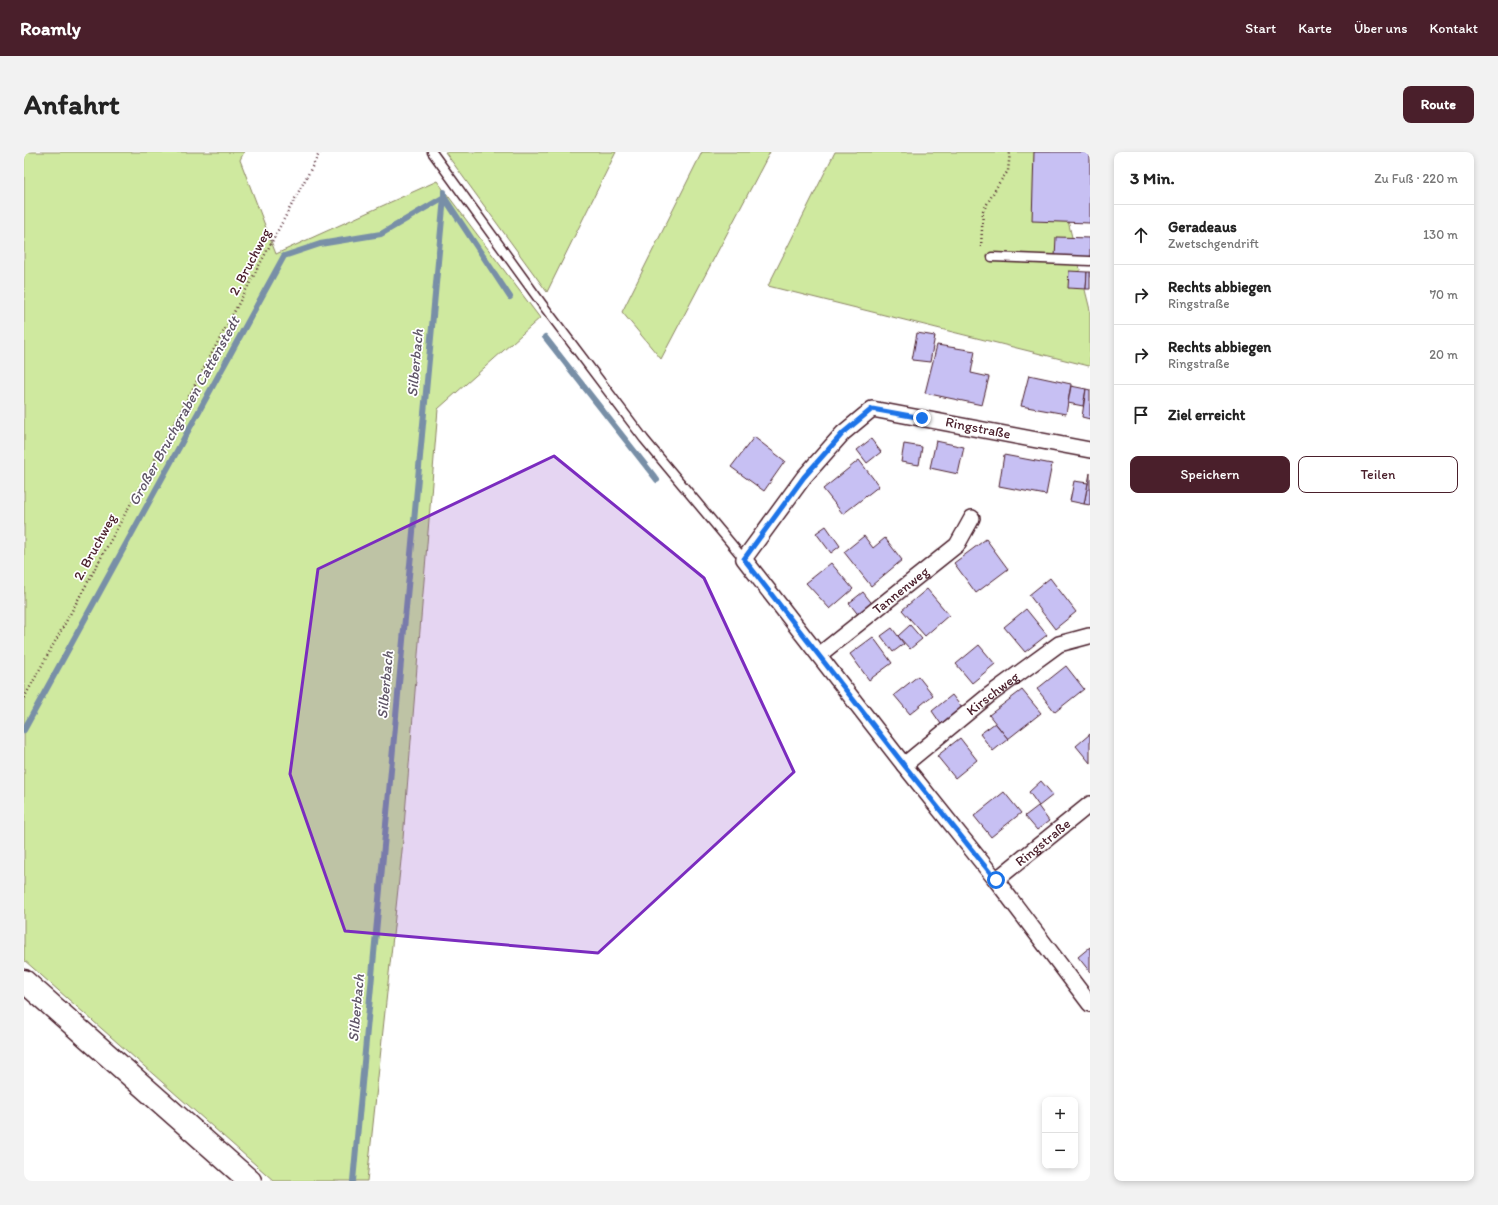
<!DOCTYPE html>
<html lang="de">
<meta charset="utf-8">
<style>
:root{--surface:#fff;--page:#f2f2f2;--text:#222;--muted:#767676;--line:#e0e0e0;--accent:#4a1f2b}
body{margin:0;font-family:Itim,sans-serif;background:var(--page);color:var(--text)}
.controls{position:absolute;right:12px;bottom:12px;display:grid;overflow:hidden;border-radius:8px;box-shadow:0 2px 6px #0003}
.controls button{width:36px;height:36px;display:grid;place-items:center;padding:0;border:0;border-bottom:1px solid var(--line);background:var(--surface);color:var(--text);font:20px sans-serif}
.stop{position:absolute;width:12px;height:12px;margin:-9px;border:3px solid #1a73e8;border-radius:50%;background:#fff}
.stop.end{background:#1a73e8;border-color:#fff;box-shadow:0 1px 4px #0008}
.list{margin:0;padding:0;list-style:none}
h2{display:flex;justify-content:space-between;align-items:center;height:52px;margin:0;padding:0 16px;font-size:17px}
h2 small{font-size:13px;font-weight:400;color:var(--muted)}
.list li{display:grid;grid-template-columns:26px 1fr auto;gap:12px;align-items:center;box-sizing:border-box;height:60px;padding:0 16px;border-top:1px solid var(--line)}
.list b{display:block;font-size:15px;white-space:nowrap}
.list p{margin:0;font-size:13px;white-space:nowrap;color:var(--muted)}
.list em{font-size:13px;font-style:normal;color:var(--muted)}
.actions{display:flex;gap:8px;padding:12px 16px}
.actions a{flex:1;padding:9px 0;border:1px solid var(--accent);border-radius:8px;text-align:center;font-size:14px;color:var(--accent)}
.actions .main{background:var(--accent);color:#fff}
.icon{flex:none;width:22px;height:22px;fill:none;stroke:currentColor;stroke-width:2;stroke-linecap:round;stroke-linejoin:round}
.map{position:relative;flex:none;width:1066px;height:1029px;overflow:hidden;border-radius:8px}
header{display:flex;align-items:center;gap:24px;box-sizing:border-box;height:56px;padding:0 20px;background:var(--accent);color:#fff}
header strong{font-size:19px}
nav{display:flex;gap:22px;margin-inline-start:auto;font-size:14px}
.intro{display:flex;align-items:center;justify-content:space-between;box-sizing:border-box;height:96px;padding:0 24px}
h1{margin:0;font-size:28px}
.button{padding:10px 18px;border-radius:8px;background:var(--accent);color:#fff;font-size:14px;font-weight:700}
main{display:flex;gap:24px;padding:0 24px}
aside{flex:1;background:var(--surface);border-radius:8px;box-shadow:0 2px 6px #0003}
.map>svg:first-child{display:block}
.green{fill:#cfe99f;stroke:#8c8465}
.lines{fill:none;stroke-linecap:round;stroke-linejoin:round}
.stream{stroke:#788fa7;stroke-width:6}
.building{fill:#c7c0f3;stroke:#4a1f2b}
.service-casing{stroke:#4a1f2b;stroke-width:11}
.minor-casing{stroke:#4a1f2b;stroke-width:18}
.primary-casing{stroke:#4a1f2b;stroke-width:25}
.path{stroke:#4a1f2b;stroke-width:2.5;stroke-dasharray:1 3;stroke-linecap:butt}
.service{stroke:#fff;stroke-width:8}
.minor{stroke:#fff;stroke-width:15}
.primary{stroke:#fff;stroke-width:22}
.route{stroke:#1a73e8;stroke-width:5}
.marked{fill:#7b2cbf;fill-opacity:0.2;stroke:#7b2cbf;stroke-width:3;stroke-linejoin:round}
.labels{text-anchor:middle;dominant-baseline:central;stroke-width:3.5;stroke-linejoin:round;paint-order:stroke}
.street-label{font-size:14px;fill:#4a1f2b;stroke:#fff}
.water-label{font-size:15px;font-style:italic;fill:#615769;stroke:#fff}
</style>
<header>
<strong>Roamly</strong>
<nav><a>Start</a><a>Karte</a><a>Über uns</a><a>Kontakt</a></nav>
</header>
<div class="intro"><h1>Anfahrt</h1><a class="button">Route</a></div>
<main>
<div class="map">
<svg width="1066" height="1029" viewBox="0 0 1066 1029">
<rect width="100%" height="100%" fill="#fff"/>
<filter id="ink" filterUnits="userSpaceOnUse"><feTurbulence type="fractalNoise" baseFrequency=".025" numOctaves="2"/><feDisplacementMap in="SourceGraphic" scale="8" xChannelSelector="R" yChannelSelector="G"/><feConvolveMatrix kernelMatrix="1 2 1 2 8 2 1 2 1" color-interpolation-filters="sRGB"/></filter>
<g filter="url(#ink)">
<g class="green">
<path d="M0,0H220L216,8L252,102L413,29L516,166L414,257L378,699L343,1029H250L0,808Z"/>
<path d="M421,0H592L523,140Z"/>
<path d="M678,0H746L637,207L598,160Z"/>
<path d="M811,0H1027L1066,158V212L1065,214L744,134Z"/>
</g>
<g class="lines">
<g class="stream">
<path d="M521,185L633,328"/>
<path d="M0,578L260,104L296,92L357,82L420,45L486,145"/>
<path d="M329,1029L420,45V40"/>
</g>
</g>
<g class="building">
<path d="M1010,0H1066V71L1008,69Z"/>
<path d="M1032,85L1066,86V106L1031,105Z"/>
<path d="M1045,119L1063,120L1062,137L1044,136Z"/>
<path d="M1063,120H1066V137H1062Z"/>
<path d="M893,181L911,184L906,210L888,208Z"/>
<path d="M913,193L951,199L947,221L965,225L958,253L901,241Z"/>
<path d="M1005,223L1047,232L1042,262L997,254Z"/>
<path d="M1047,234L1062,237L1059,254L1044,251Z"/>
<path d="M1062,237L1066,238V267L1058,265Z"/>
<path d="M730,285L761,309L740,339L707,315Z"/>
<path d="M847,287L857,300L843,311L833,298Z"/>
<path d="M912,289L940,295L934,322L906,316Z"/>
<path d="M880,292L898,295L895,313L877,310Z"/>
<path d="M980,303L1028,312L1022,343L975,334Z"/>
<path d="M835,308L855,334L819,362L799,337Z"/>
<path d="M1066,321V353L1060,352Z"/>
<path d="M1050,329L1064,331L1060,352L1046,349Z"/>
<path d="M802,374L816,394L807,401L792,381Z"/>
<path d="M840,384L849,396L861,386L878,408L847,434L820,400Z"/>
<path d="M962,387L984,417L952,441L930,411Z"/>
<path d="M807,411L829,437L806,457L782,431Z"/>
<path d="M1026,426L1052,460L1031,477L1005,443Z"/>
<path d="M903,437L925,463L901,484L878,458Z"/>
<path d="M839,440L850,454L836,465L825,451Z"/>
<path d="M1002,457L1023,483L1001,500L980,475Z"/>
<path d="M886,473L898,487L886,497L874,484Z"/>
<path d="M868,476L880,492L869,500L857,484Z"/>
<path d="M849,485L868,511L845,528L826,502Z"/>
<path d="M955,493L971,512L948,531L932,512Z"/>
<path d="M1042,514L1060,537L1031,560L1013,537Z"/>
<path d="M894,524L909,543L886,562L870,543Z"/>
<path d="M998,538L1017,561L984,587L965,563Z"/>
<path d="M928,543L938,556L917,572L908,559Z"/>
<path d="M971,571L984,587L969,599L956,582Z"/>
<path d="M1066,582V611L1052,594Z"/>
<path d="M936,586L953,608L931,626L913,604Z"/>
<path d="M1017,629L1029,643L1015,654L1005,640Z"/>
<path d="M980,640L997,661L967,685L950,664Z"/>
<path d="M1014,654L1025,669L1013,678L1001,664Z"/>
<path d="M1066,795V820L1054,805Z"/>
</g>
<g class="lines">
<g class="service-casing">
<g id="service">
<path d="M408,0L518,152L620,287L720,407"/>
<path d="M968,105L1066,109"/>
</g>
</g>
<g class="minor-casing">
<g id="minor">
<path d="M1066,298L848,257L819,281L780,325L720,407L880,613L972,728L1066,852"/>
<path id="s1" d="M795,503L933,393L948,366"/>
<path id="s2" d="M880,613L964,544L1035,492L1065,484"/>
<path id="s3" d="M972,728L1066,652"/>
</g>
</g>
<g class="primary-casing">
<path id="primary" d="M0,829L226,1029"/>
</g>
<g class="path">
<path d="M957,95L959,59L975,31L984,19L986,0"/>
<path d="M0,546L128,313L296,0"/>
</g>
<use href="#service" class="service"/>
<use href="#minor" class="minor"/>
<use href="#primary" class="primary"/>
</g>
</g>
<g class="lines" filter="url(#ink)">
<path class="route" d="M898,266L848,257L819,281L780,325L720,407L880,613L972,728"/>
</g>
<path class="marked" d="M530,304L680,426L770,620L574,801L321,779L266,622L294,417Z"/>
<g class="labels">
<g class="street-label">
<text transform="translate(226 110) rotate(-62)">2. Bruchweg</text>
<text transform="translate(954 276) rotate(11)">Ringstraße</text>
<text transform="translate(71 395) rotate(-61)">2. Bruchweg</text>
<text stroke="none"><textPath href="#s1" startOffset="104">Tannenweg</textPath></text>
<text stroke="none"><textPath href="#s2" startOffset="114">Kirschweg</textPath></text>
<text stroke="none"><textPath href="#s3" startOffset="60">Ringstraße</textPath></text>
</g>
<g class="water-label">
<text transform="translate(391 211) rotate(-85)">Silberbach</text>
<text transform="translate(160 259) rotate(-61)">Großer Bruchgraben Cattenstedt</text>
<text transform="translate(361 533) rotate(-85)">Silberbach</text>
<text transform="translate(332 856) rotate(-85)">Silberbach</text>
</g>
</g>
</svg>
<div class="controls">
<button>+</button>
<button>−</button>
</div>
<div class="stop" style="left:972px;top:728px"></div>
<div class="stop end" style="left:898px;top:266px"></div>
</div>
<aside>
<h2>3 Min.<small>Zu Fuß · 220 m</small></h2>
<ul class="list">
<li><svg class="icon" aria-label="ahead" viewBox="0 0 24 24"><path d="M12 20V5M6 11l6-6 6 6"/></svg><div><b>Geradeaus</b><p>Zwetschgendrift</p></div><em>130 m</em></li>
<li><svg class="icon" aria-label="right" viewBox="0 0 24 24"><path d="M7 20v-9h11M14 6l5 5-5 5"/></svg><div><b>Rechts abbiegen</b><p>Ringstraße</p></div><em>70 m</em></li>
<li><svg class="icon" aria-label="right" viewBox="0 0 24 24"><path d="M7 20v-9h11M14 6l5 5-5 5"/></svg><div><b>Rechts abbiegen</b><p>Ringstraße</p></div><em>20 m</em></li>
<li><svg class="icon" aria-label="arrive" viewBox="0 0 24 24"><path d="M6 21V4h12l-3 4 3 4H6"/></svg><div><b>Ziel erreicht</b></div></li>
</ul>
<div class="actions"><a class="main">Speichern</a><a>Teilen</a></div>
</aside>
</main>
